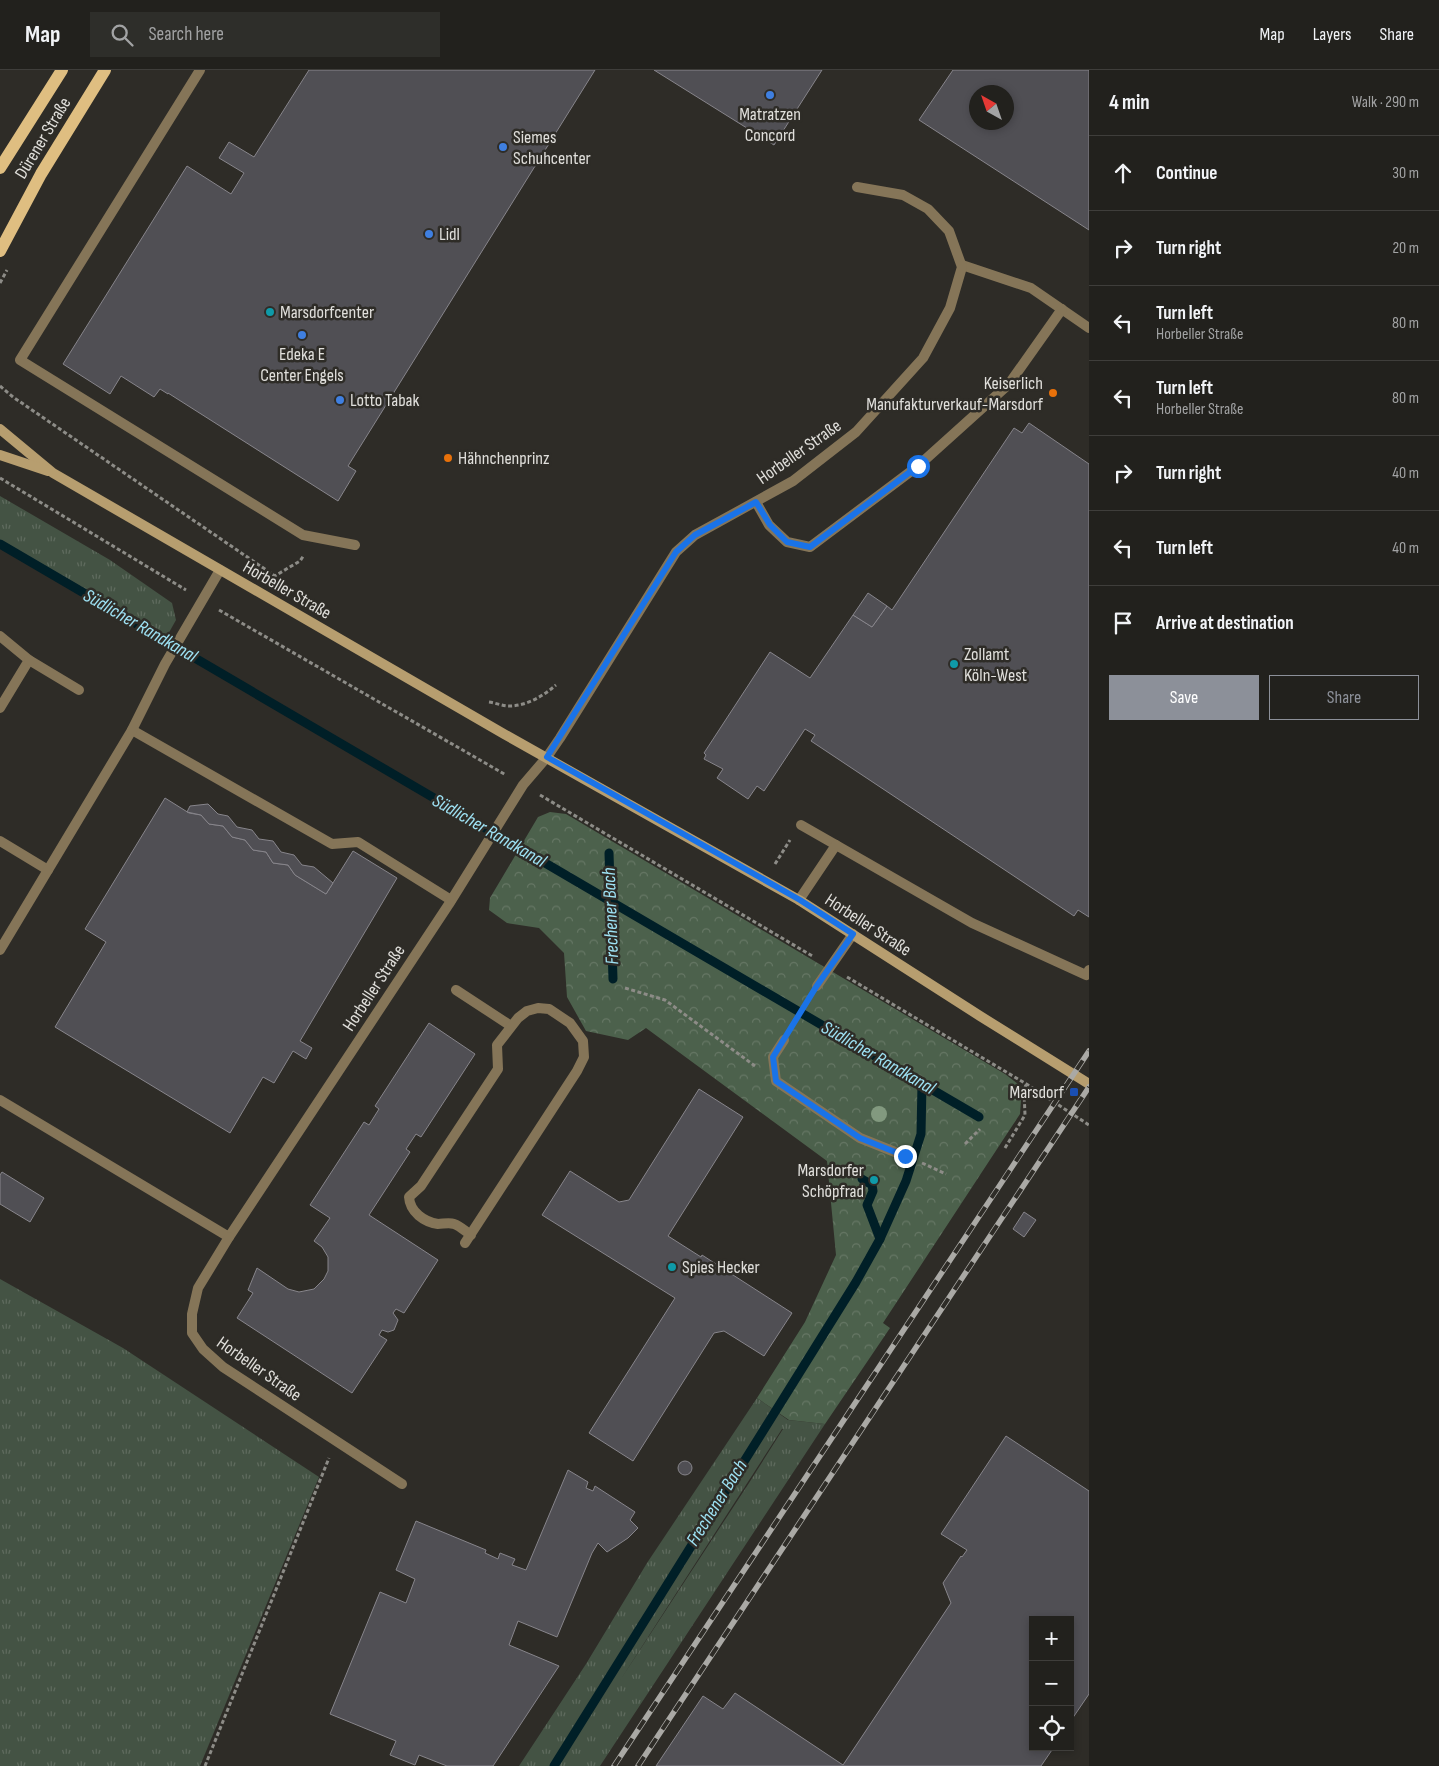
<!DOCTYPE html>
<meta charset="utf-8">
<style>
:root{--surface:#22211d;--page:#2e2e2a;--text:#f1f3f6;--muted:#a2a3a4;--line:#3f3e3b;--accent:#8c9099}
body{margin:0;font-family:"Sofia Sans Condensed",sans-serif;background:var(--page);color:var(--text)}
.controls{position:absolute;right:15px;bottom:15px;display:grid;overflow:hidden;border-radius:0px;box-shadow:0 2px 8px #0003}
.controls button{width:45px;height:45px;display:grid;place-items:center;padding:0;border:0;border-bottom:1px solid var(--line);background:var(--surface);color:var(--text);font:25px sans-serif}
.compass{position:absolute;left:969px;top:15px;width:45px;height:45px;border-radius:50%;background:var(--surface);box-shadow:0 2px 8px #0003;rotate:320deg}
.stop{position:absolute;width:15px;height:15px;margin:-11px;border:4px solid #1a73e8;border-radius:50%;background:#fff}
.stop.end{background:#1a73e8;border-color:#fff;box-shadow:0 1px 5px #0008}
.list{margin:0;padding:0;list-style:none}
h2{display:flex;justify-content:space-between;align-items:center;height:65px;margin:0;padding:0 20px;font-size:21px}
h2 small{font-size:16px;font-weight:400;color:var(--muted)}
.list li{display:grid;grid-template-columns:32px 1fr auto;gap:15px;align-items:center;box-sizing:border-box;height:75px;padding:0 20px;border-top:1px solid var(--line)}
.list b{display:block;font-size:19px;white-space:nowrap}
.list p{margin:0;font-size:16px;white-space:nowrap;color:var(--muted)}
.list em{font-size:16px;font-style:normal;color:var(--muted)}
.actions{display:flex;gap:10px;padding:15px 20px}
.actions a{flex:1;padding:11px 0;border:1px solid var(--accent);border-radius:0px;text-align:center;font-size:18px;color:var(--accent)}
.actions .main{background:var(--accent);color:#fff}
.icon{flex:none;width:28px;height:28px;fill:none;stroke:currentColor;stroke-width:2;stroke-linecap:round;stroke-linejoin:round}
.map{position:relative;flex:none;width:1089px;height:1696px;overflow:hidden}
header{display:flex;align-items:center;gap:30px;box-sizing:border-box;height:70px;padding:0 25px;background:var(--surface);border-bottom:1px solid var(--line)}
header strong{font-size:24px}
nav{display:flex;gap:28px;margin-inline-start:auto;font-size:18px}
.search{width:350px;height:45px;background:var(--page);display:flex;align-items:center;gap:12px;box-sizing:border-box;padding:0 18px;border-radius:0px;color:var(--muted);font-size:19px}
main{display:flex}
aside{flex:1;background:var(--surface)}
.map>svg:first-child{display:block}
.grass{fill:url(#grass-tufts);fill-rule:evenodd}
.forest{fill:url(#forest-crowns)}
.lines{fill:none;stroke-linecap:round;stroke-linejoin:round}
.stream{stroke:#001f27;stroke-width:9}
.building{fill:#504f54;stroke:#87858b;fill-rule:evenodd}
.path{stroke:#8d8c87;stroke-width:3;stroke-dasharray:4 2.5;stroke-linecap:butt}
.lane{stroke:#857558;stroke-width:10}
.street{stroke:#857558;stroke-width:10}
.secondary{stroke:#b79e6f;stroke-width:10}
.primary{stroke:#dfbe81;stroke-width:12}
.rail-casing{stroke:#aaa9a5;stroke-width:5.5}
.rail{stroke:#2e2c27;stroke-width:4;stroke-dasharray:11;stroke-linecap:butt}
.tree{fill:#82997f}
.route{stroke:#1a73e8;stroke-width:6}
.shop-dot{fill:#3f7fe0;stroke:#2e2c27;stroke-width:2}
.culture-dot{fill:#0f9aa8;stroke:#2e2c27;stroke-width:2}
.food-dot{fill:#e8710a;stroke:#2e2c27;stroke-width:2}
.transit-dot{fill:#1a4fb4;stroke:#2e2c27;stroke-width:2}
.labels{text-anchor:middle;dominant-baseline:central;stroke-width:5;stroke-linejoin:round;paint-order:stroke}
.poi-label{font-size:18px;fill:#e0dfdb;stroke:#2e2c27;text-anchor:start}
.street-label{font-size:18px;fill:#e0dfdb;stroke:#2e2c27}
.water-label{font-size:19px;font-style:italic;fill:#9ee2f4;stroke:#2e2c27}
</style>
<header>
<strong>Map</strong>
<div class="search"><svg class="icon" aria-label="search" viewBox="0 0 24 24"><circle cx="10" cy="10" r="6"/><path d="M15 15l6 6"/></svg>Search here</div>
<nav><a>Map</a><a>Layers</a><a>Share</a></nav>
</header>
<main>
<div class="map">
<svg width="1089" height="1696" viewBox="0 0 1089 1696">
<defs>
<pattern id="grass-tufts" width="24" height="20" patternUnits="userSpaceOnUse" patternTransform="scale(1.25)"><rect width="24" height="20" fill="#445344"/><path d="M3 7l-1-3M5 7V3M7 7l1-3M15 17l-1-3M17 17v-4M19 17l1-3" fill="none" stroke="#5f6b5e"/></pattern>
<pattern id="forest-crowns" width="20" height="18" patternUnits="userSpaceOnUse" patternTransform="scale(1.25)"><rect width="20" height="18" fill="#4c614c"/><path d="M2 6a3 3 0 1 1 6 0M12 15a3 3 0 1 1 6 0" fill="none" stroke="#667765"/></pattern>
</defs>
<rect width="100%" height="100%" fill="#2e2c27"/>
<g class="grass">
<path d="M0,426L110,490L172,533L176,550L167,566L0,470Z"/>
<path d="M0,1209L123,1278L319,1407L200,1696H0Z"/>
<path d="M757,1328L788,1350L825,1354L600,1696H519L586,1594L647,1493ZM783,1359L749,1413L619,1612L782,1359Z"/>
</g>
<path class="forest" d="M550,742L566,744L1005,1004L1022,1017L1020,1044L883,1253L890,1258L825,1354L789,1350L757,1328L805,1252L836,1185L827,1091L646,958L628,970L586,961L567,927L564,883L539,858L507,853L489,840L490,828L538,747Z"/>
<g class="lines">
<g class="stream">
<path d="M0,474L979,1047"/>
<path d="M609,783L613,909"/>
<path d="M862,1109L872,1115L873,1121L867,1135L880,1169"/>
<path d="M554,1696L856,1212L880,1169L906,1111L921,1064L922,1014"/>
</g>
</g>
<g class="building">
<path d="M309,0H595L348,396L356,401L338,431L168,323V324L160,319L154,327L121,306L110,324L63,294L187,96L231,124L244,103L219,88L229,72L254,87Z"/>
<path d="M654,0H822L774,75Z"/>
<path d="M953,0H1089V160L919,50ZM976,22H1006V52H976Z"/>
<path d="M1029,353L1089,394V847L1078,840L1074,846L811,671L815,665L805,659L764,721L757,716L748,729L717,708L723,699L704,689L706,685L704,683L770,582L810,608L853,545L872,557L887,536L892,540L1014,358L1022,363Z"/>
<path d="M868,523L887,536L872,557L853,545Z"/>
<path d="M165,728L189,743L201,745L209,754L223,756L232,767L245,770L253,780L266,782L273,793L288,795L295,805L326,824L353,781L397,808L300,971L312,978L306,989L293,981L274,1013L263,1007L230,1063L55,957L106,872L85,859Z"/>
<path d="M208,734L218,744L228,746L237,757L252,760L259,769L273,771L281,782L294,785L302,795L314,797L333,813L326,824L295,805L288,795L273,793L266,782L253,780L245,770L232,767L223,756L209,754L201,745L187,742L190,736Z"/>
<path d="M429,953L475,984L421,1067L416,1064L406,1079L410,1082L369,1145L438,1190L404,1243L396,1239L393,1243L398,1250L394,1260L388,1262L382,1260L379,1265L387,1270L352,1323L237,1248L253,1223L248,1220L257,1198L288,1219L299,1222L314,1219L324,1209L328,1201V1187L322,1177L314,1171L330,1148L310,1135L364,1052L369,1055L379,1039L375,1036Z"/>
<path d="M699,1019L743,1047L668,1166L701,1187L702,1185L792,1243L764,1286L724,1261L714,1263L633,1391L589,1363L675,1228L542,1145L570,1101L619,1132L629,1130Z"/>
<path d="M2,1102L44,1128L30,1152L0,1134V1105Z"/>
<path d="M1024,1142L1036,1150L1024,1167L1013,1159Z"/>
<path d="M1006,1366L1089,1421V1624L1070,1652V1550H1033V1677H1054L1041,1696H656L703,1626L723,1639L735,1623L843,1695L951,1533L943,1513L961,1486L962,1487L967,1480L941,1464Z"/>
<circle cx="685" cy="1398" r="7"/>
<path d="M568,1400L588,1412L586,1418L593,1421L595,1416L635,1442L630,1450L638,1458L628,1468L607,1482L598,1473L592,1483L557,1567L518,1551L509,1575L559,1596L493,1696H447L419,1685L415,1695L390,1685L396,1671L330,1644L380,1522L406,1533L415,1509L396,1500L416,1451L486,1480L485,1483L498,1489L500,1483L515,1489L512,1495L526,1500Z"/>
</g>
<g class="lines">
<g class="path">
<path d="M0,213L7,200"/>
<path d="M0,316L13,327L275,506"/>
<path d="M0,408L186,520"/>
<path d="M273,507L300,491L304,485"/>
<path d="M219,540L506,705"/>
<path d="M489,632C496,633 503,636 509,636C527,636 543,626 556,615"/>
<path d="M540,725L814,887"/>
<path d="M775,794L790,770"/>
<path d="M847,907L1028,1015L1089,1055"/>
<path d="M625,918L665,930L755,996"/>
<path d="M793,954L807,932"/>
<path d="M965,1074L980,1059"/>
<path d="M1005,1078L1025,1045L1024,1022L1026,1014"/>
<path d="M922,1093L946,1104"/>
<path d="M205,1696L329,1388"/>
</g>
<g class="lane">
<path d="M200,0L20,290L303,465L355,475"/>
<path d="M962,195L1031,218L1089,258"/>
<path d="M756,432L769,455L787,472L810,477L918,396L1009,314L1062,239"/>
<path d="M0,566L29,590L0,638"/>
<path d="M29,590L79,620"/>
<path d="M132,660L332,774L358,772L451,830"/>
<path d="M801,755L836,775"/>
<path d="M0,771L48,800"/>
<path d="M799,830L836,775L972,853L1086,905L1089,900"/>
<path d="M817,916L853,864"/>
<path d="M456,920L511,956"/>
<path d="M784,970L773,987L776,1011L860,1068L905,1086"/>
<path d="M465,1173L577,1001L584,987L583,971L570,953L549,939L538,938L527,941L518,948L497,975L498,999L421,1116L409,1127C410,1142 424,1152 438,1154C443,1154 449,1152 454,1154C460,1156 465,1161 471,1165"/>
</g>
<g class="street">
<path d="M0,880L132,660L165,594L220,500"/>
<path d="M0,1030L229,1167L449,834L523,715L547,687L560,668L676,482L695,465L793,411L856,362L923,288L950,238L962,197L949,161L928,139L903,125L857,117"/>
<path d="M229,1167L198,1218L192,1244V1263L203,1279L223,1297L402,1414"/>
</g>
<g class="secondary">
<path d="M0,359L53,403L504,664L799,830L980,946L1089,1014"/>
<path d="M0,385L48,401"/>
</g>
<g class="primary">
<path d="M0,98L62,0"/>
<path d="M0,181L41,104L105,0"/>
</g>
<g class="rail-casing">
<g id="rail">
<path d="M614,1696L1089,981"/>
<path d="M638,1696L1089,1017"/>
</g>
</g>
<use href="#rail" class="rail"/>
</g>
<circle class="tree" cx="879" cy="1044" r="8"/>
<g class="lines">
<path class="route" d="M905,1086L860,1068L776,1011L773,987L816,917L853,864L800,830L547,687L676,482L695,465L756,432L770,455L787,472L810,477L918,396"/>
</g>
<g class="shop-dot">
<circle cx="770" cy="25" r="5"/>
<circle cx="503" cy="77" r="5"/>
<circle cx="429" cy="164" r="5"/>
<circle cx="302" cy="265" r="5"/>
<circle cx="340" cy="330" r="5"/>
</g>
<g class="culture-dot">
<circle cx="270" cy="242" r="5"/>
<circle cx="954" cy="594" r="5"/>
<circle cx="874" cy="1110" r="5"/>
<circle cx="672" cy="1197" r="5"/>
</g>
<g class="food-dot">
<circle cx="1053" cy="323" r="5"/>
<circle cx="448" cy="388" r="5"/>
</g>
<rect class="transit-dot" x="1069" y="1017" width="10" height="10" rx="2.5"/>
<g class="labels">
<g class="poi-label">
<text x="770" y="44" text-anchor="middle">Matratzen<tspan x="770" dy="21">Concord</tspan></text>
<text x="513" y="67">Siemes<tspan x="513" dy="21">Schuhcenter</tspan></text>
<text x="439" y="164">Lidl</text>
<text x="280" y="242">Marsdorfcenter</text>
<text x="302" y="284" text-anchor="middle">Edeka E<tspan x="302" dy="21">Center Engels</tspan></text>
<text x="1043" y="313" text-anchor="end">Keiserlich<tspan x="1043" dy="21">Manufakturverkauf-Marsdorf</tspan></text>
<text x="350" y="330">Lotto Tabak</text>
<text x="458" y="388">Hähnchenprinz</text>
<text x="964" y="584">Zollamt<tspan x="964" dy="21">Köln-West</tspan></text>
<text x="1064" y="1022" text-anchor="end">Marsdorf</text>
<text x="864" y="1100" text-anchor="end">Marsdorfer<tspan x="864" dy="21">Schöpfrad</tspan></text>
<text x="682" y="1197">Spies Hecker</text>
</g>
<g class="street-label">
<text transform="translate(43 68) rotate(-59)">Dürener Straße</text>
<text transform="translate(799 382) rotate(-35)">Horbeller Straße</text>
<text transform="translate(287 520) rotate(30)">Horbeller Straße</text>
<text transform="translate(868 855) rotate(33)">Horbeller Straße</text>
<text transform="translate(374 918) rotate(-57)">Horbeller Straße</text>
<text transform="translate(259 1299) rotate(35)">Horbeller Straße</text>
</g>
<g class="water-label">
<text transform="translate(140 556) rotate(30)">Südlicher Randkanal</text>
<text transform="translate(489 761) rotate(30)">Südlicher Randkanal</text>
<text transform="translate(611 846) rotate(-92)">Frechener Bach</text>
<text transform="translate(878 988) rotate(30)">Südlicher Randkanal</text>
<text transform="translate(717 1433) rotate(-58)">Frechener Bach</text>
</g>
</g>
</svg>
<div class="controls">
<button>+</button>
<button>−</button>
<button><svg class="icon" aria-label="locate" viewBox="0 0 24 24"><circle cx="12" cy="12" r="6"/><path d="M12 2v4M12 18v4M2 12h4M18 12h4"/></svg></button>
</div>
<svg class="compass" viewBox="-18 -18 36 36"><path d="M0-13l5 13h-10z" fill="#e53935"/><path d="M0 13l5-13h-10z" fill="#a2a3a4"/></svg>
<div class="stop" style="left:918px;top:396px"></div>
<div class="stop end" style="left:905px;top:1086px"></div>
</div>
<aside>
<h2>4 min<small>Walk · 290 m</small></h2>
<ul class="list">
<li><svg class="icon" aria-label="ahead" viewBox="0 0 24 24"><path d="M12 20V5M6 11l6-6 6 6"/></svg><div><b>Continue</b></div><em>30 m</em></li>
<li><svg class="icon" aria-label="right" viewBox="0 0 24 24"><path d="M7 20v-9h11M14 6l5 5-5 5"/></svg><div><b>Turn right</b></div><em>20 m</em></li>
<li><svg class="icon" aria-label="left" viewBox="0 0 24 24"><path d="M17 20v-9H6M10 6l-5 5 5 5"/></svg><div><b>Turn left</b><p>Horbeller Straße</p></div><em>80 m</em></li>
<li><svg class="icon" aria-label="left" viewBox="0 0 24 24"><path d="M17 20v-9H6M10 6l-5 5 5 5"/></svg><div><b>Turn left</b><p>Horbeller Straße</p></div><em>80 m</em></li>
<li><svg class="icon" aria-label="right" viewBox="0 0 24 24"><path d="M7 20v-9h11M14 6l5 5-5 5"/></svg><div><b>Turn right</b></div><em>40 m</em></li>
<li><svg class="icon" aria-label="left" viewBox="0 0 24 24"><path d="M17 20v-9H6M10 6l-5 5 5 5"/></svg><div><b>Turn left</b></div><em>40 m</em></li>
<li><svg class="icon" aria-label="arrive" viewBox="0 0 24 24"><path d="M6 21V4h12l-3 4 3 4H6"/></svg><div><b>Arrive at destination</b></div></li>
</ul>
<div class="actions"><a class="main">Save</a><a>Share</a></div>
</aside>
</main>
